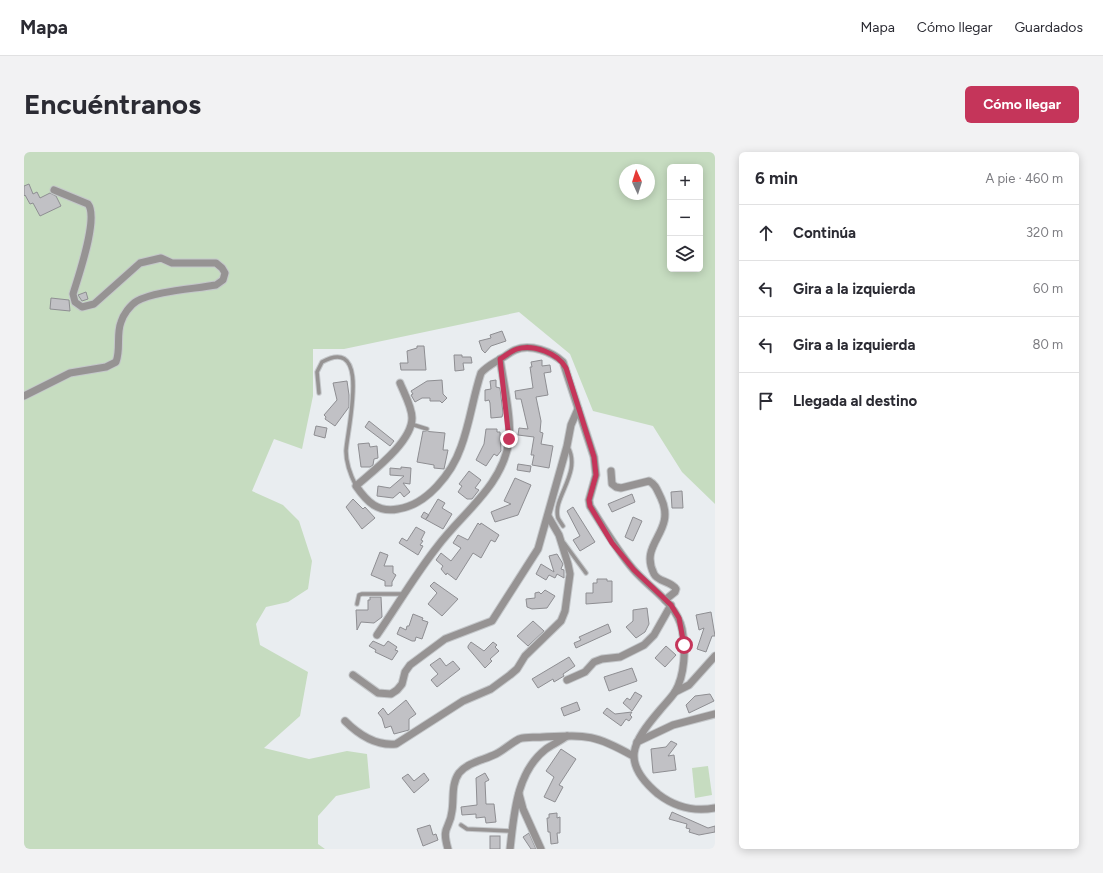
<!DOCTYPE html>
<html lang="es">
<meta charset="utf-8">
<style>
:root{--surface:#fff;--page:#f2f2f3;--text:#2b2b33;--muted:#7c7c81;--line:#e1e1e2;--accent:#c5355a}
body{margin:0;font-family:Figtree,sans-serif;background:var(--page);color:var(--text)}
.controls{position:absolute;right:12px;top:12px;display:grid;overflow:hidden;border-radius:6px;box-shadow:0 2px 10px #0003}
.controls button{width:36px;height:36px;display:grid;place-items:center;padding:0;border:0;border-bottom:1px solid var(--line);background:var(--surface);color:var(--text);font:20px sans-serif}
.compass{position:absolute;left:595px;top:12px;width:36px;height:36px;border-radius:50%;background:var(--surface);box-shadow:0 2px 10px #0003;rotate:356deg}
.stop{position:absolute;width:12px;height:12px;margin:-9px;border:3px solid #c5355a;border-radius:50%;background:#fff}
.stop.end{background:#c5355a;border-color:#fff;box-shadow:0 1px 4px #0008}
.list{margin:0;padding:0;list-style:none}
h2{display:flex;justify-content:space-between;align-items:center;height:52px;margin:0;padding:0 16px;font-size:17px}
h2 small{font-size:13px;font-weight:400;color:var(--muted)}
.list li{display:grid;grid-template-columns:26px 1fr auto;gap:12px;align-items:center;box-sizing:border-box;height:56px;padding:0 16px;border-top:1px solid var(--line)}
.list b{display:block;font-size:15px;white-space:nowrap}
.list em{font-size:13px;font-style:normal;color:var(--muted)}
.icon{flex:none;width:22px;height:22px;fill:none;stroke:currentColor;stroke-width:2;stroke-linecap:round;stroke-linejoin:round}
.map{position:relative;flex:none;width:691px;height:697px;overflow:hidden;border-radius:6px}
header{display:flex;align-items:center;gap:24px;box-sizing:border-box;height:56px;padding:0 20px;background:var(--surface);border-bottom:1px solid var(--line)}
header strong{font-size:19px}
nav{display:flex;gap:22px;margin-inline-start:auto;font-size:14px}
.intro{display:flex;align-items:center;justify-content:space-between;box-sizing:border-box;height:96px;padding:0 24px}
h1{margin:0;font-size:28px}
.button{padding:10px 18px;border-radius:6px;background:var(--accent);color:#fff;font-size:14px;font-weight:700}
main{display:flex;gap:24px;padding:0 24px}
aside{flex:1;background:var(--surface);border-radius:6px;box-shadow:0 2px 10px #0003}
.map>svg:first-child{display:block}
.green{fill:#c6dcc0;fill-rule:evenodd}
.building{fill:#c1c1c5;stroke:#8e8e92}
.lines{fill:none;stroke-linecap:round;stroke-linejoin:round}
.lane-casing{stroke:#c4c7ca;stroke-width:5.5}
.street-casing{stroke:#c4c7ca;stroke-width:9}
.lane{stroke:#969393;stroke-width:3.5}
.street{stroke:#969393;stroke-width:7}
.route{stroke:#c5355a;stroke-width:5}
</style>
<header>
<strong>Mapa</strong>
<nav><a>Mapa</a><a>Cómo llegar</a><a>Guardados</a></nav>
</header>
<div class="intro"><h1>Encuéntranos</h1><a class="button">Cómo llegar</a></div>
<main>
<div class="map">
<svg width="691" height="697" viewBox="0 0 691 697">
<rect width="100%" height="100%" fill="#e9edf0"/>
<g class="green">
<path d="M0,0H691V352L658,320L629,274L569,259L546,202L495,160L320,197H289V244L278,297L250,287L228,339L259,353L275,369L288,409L284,437L264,450L242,455L232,472L236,493L284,520L276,564L240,596L285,607L323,599L343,602L346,636L312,644L294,664V692L301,697H0ZM646,15H676V117H646ZM601,18H625V42H601Z"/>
<path d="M684,614L688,643L671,646L668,616Z"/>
</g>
<g class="building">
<path d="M5,32L9,42L13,40L16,46L26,41L32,44L37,54L16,64L9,51L6,52L1,43L0,44V34Z"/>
<path d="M62,140L64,147L58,149L54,143Z"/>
<path d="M27,146L45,148L46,159L26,157Z"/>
<path d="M478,179L482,189L467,194L461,201L458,198L455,189L467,186L466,183Z"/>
<path d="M393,194H400L402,218H377L376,211H384L383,199L393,196Z"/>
<path d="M430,203H438V205H447L448,211H439L440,218L431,219Z"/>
<path d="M518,208V214L526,213L527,220L520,221L524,243L512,245L517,269L516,280L519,281L517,292L529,294L525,316L508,313L510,303H507L510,285L494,283L495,276L504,277L497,247H492L491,239L509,236L506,215H508L507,210Z"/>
<path d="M418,228L419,242L423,246L418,251L416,249H406V246H398L391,250L387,243L389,242L387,239L403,229Z"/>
<path d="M472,228V235L476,236L479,261L478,265L467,266L466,251L465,248L461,249V238L467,237L466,229Z"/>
<path d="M323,229L325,243V255L311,274L301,267L302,265L300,263L313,248L309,231Z"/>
<path d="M345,269L370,289L366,294L341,275Z"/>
<path d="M292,274L303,276L301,286L290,283Z"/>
<path d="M462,277H473V280H476L477,299L473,304L470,302L462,314L452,308L460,292Z"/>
<path d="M399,279L421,281L419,298H424L420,317L410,316V313L393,310Z"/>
<path d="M345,291L346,295L353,294L354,306L350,307L349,313L346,315H337L334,292Z"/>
<path d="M494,312L507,314L506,320L493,318Z"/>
<path d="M377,315L387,316L386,332L379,331L386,340L380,345L376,340L369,346L353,344L354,334L366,336L380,324L366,323V316L377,317Z"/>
<path d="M445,319L457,328L451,336L455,338L448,347H443L434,340L438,334L435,332Z"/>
<path d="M491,326L507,333L494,363L471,370L467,360L487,352L480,349Z"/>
<path d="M658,339L659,356H648L647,340Z"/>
<path d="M608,342L611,350L588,360L584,352Z"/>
<path d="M329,347L339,357L341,355L351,366L338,377L322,355Z"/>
<path d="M414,347L421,351L418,356L428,362L419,377L397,365L400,360L405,363L402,367Z"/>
<path d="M549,355L571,390L556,399L549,388L556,384L543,359Z"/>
<path d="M609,365L618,369L609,389L601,385Z"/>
<path d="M454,371L456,373L457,371L475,383L471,390L467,388L457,406L449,401L432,428L423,421L422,423L417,417L419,414L412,408L417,401L427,409L437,396L429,391L434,383L444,388Z"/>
<path d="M392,375L401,380L397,388L399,389L396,393L399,394L394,403L375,391L378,386L383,389Z"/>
<path d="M356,400L364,403L360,414H369V421L372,423L368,430V434H361V429L347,423Z"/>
<path d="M533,402L539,412L537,417L540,418V426L533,422L531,426L525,423L522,428L512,422L517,412L530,420L525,404Z"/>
<path d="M573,427H583V429H588V450L562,452V441H569V431H573Z"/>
<path d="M410,430L434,447L418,464L404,452L413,441L406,434Z"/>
<path d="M521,438L531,444L523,456L508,457L503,455L502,447L511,446V441L515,440L517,442Z"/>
<path d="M346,445H357L358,465L350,471L337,470L333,478L332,458H344V448H346Z"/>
<path d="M623,456L625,472L621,480L612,486L602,475L609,469V458Z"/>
<path d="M687,460L691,484H688L682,500L673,497L680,476L675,478L672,463Z"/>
<path d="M389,462L399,466L398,468L404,470L398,487L392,485L391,489H388L373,482L376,475L382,478L383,474H385Z"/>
<path d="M509,469L520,479L504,494L493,484Z"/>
<path d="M584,472L587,480L552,496L550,491L557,488L555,485Z"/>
<path d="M349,489L360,494L364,489L373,495L371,498L374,499L368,508L351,500L352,498L345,494Z"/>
<path d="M447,490L460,499L469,490L473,493L471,495L475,499L466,507L468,509L461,516L444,496V494Z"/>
<path d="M642,494L652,503L641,515L631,506Z"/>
<path d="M545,505L551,514L539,522L540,524L530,530L529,527L514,536L508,527Z"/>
<path d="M416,506L422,514L429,509L436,517L413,535L407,528L414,522L406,513Z"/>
<path d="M608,516L613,529L585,539L580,525Z"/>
<path d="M611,540L618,544L608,559L599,551L603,546L606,548Z"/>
<path d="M686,542L690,549L665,561L662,553L671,544Z"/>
<path d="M382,548L392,562L385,567V578L370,582L367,574L361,576L358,566L354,561L359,556L364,563Z"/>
<path d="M553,550L556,558L540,564L537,556Z"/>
<path d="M583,556L591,562L608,560L606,563L608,565L605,569L602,567L597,574L579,561Z"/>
<path d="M647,589L653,592L644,604L650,603L652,618L629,621L627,597L642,595Z"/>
<path d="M537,597L552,607L535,633L539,635L531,650L520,645L530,625L522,619Z"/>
<path d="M400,621L405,628L390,641L378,626L384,622L390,629Z"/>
<path d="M461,621L465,628L461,630L462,652H470L472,670L462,671L461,665L452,666V662L438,663L437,655L453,653L452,626Z"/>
<path d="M648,660L684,676L691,674V680L675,683L665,680L666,677L662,676L663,672L645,667Z"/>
<path d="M533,661V666L536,665V681H533L534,691L527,692L526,680H524L523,666H525V662Z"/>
<path d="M406,673L409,683L412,682L414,688L399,694L393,677Z"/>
<path d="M505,681L512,697H507L499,685Z"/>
<rect x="466" y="684" width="10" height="13"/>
</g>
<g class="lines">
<g class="lane-casing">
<g id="lane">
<path d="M295,241L293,220L298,210C348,182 323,278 322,299C322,310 327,324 332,334"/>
<path d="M387,272L403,277"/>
<path d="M539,374C537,371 535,368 534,366C528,346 558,321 544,295"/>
<path d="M540,391L562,421"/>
<path d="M333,452L335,443L338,442H380"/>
<path d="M437,673L443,677L488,679"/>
</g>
</g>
<g class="street-casing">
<g id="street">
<path d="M376,231C380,241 388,255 388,266C388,290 349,319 332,334C343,350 354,361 374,357C403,353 428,321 437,295C446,271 449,245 457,221C463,214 470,211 478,206C482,204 486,200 491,198C506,191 528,200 539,210L570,305L572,323L565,348L566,354C580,376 592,397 609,417C626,437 652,450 658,477C662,496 661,523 651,540C647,546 641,552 636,558C608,591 596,610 634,642C651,655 670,660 691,656"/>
<path d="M0,244L46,221L82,215L92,210C97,197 92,183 97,170C99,163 106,153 113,149C131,139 170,137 192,133L199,128L201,121L198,116L192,111H148L137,106L116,111L70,152L58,155L51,150L49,142C54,125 75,66 64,52L30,38"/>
<path d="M587,319L588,332L592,335L597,336L625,329C632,333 633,338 637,346C653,380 614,391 630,422C634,430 647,429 652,437L651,440L641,448"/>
<path d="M353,483C373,454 391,423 413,395C439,360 478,335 485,289C488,269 479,228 476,207"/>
<path d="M329,523L354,541L367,542L373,538L378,532L381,520L386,513L421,487L468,469L514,397L543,294L547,273L554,257"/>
<path d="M543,528L561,520L570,510L578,507L596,505L620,493L630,483L647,453"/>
<path d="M651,540L665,533L691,504"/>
<path d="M321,569C335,583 352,594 372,592L439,549L467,537L486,523L493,517L501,504L537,469L541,459L546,422L544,412L535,383L524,364"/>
<path d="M613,590L649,573L691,562"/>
<path d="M495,642L499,657L517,697"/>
<path d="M424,697C417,673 426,678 428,659C430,647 427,632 435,621C444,610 460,608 472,602C480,598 487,591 495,587C504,584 511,586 519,585C563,583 570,582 609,604"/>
<path d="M486,697C490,663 492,620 522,597C528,593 536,589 543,584"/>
</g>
</g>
<use href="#lane" class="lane"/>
<use href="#street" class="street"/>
</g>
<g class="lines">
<path class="route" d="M485,287L476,207C481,204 487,199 493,197C509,192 534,201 542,216L570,305L572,323L565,348L566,354L588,391L610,418L647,453L655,466L660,493"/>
</g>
</svg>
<div class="controls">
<button>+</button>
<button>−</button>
<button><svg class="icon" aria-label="layers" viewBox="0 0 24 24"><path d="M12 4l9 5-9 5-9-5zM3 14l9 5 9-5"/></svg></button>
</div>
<svg class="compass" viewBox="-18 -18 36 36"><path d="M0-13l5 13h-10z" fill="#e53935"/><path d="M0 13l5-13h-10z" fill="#7c7c81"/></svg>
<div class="stop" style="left:660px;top:493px"></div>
<div class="stop end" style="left:485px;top:287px"></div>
</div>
<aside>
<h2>6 min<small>A pie · 460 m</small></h2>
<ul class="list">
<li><svg class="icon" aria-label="ahead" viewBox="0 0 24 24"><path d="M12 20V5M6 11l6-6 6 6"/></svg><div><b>Continúa</b></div><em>320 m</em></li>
<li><svg class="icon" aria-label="left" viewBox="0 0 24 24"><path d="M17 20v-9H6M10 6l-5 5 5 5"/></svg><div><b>Gira a la izquierda</b></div><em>60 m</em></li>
<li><svg class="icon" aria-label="left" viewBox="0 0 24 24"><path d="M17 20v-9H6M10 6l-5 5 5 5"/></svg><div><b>Gira a la izquierda</b></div><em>80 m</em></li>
<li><svg class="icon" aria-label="arrive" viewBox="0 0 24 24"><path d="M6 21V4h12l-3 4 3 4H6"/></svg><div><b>Llegada al destino</b></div></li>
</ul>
</aside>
</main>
